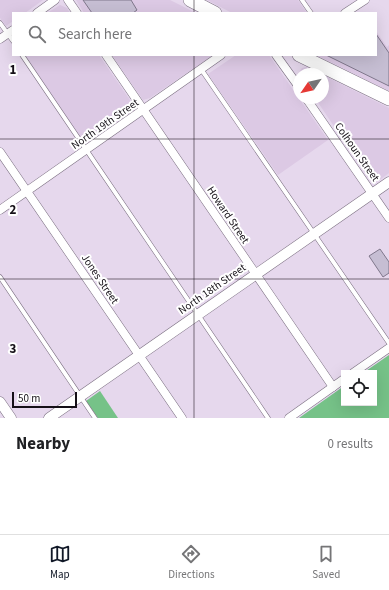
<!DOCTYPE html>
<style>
:root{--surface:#fff;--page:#f2f2f2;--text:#202124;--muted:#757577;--line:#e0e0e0;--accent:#111827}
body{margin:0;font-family:"Source Sans 3",sans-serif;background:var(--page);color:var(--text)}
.controls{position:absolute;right:12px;bottom:12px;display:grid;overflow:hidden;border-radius:0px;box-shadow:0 4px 16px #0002}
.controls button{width:36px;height:36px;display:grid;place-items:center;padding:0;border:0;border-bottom:1px solid var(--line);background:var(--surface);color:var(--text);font:20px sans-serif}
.compass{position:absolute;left:293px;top:68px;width:36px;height:36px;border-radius:50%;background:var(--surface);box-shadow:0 4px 16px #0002;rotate:236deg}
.scale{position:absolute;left:12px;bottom:10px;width:65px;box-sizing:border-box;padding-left:4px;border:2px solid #151017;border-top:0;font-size:11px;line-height:14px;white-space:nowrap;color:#151017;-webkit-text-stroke:3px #fff;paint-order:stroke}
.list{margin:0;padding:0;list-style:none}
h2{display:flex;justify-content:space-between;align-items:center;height:52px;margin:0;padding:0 16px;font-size:17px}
h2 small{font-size:13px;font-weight:400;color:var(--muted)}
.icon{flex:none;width:22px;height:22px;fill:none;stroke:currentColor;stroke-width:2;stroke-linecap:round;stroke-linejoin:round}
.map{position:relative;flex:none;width:389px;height:418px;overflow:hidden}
.search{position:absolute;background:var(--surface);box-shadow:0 4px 16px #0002;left:12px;right:12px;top:12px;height:44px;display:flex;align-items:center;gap:10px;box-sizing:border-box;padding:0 14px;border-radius:0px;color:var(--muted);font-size:15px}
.sheet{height:116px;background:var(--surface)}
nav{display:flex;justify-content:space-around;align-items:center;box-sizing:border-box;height:56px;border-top:1px solid var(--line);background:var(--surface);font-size:11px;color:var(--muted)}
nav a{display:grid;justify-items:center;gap:2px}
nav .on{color:var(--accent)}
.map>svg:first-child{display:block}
.built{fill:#dcc9e4}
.green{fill:#76c288}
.building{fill:#c6bed3;stroke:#7f778b}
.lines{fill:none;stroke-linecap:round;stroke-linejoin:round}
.service-casing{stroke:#7b6f81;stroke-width:5}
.minor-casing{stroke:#7b6f81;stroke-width:9}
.tertiary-casing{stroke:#7b6f81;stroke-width:11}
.primary-casing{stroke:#7b6f81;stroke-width:14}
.service{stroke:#fff;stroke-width:4}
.minor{stroke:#fff;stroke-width:8}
.tertiary{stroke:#fff;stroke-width:10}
.primary{stroke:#fff;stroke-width:13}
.grid{fill:none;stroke:#151017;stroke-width:1;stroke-opacity:0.55}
.labels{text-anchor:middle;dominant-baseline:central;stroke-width:4;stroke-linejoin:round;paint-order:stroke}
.street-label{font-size:11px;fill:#151017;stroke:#fff}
.grid-label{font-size:13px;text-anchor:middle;font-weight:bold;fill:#151017;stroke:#fff;stroke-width:4;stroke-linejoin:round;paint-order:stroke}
</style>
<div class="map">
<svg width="389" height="418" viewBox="0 0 389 418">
<rect width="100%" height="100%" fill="#e6d8ed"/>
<g class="built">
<path d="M0,0H43L25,13H13V21L6,26L0,18Z"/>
<path d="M76,0H170L196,13H84Z"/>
<path d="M207,0H298L307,13H232Z"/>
<path d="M60,5L67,8L70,13H47Z"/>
<path d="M376,31L387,47L389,45V91L316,55H376Z"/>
<path d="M25,55H99L132,103V108L130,112L84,143Z"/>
<path d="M112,55H213L150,98L143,100Z"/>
<path d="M236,55H269L328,140L278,175L208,74Z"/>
<path d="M306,67L320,74H300V71L302,68Z"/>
<path d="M323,75L389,108V173L377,182L373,183L370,180L315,98H323Z"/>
</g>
<g class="green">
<path d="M389,355V418H299L344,386V403H374V373H363Z"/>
<path d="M100,391L118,418H98L86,401Z"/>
</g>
<g class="building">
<path d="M83,0H131L137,10L133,13H92Z"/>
<path d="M376,34L389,53V86L326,55H376Z"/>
<path d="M380,249L389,262V273L383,277L369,256Z"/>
</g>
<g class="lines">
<g class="service-casing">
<g id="service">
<path d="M302,0L311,13"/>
<path d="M0,23L13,41"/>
<path d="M22,55L268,418"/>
<path d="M201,69L389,343"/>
<path d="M0,277L95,418"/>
</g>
</g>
<g class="minor-casing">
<g id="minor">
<path d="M68,0L77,13"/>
<path d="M37,13L55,0"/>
<path d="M345,13L365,0"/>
<path d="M0,39L13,30"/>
<path d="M106,55L333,387"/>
<path d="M276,55L299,87"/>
<path d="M306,98L389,218"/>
<path d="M0,152L182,418"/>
<path d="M0,210L221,55"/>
<path d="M353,373L389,348"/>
<path d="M289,418L344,379"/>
</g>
</g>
<g class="tertiary-casing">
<g id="tertiary">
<path d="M0,402L11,418"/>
<path d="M49,418L389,182"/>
</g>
</g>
<g class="primary-casing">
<g id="primary">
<path d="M190,0L215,13"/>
<path d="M299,55L389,99"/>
</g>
</g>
<use href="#service" class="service"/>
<use href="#minor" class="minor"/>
<use href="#tertiary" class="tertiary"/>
<use href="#primary" class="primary"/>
</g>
<path class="grid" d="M194,0V13M194,55V418M0,139H389M0,279H389"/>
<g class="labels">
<g class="street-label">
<text transform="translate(105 124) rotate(-35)">North 19th Street</text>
<text transform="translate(357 152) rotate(55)">Colhoun Street</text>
<text transform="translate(228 215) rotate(56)">Howard Street</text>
<text transform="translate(100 279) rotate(56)">Jones Street</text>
<text transform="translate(212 289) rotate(-35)">North 18th Street</text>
</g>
</g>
<g class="grid-label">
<text x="13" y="74">1</text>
<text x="13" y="214">2</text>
<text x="13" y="353">3</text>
</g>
</svg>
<div class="controls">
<button><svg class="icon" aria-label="locate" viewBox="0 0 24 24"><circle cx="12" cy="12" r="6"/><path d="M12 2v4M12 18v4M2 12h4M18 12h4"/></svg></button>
</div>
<svg class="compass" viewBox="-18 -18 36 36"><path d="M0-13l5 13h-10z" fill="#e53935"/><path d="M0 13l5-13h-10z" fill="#757577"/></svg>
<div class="scale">50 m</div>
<div class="search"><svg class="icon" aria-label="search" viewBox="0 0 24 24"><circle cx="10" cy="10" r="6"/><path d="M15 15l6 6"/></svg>Search here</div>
</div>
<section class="sheet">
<h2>Nearby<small>0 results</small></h2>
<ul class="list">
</ul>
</section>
<nav>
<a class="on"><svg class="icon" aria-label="map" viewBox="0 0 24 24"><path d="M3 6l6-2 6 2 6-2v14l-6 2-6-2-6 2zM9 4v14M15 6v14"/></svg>Map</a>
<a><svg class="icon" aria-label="directions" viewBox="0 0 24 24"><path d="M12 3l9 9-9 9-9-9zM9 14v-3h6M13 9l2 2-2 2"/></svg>Directions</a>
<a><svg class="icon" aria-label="saved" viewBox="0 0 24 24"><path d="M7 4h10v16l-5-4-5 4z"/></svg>Saved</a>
</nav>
